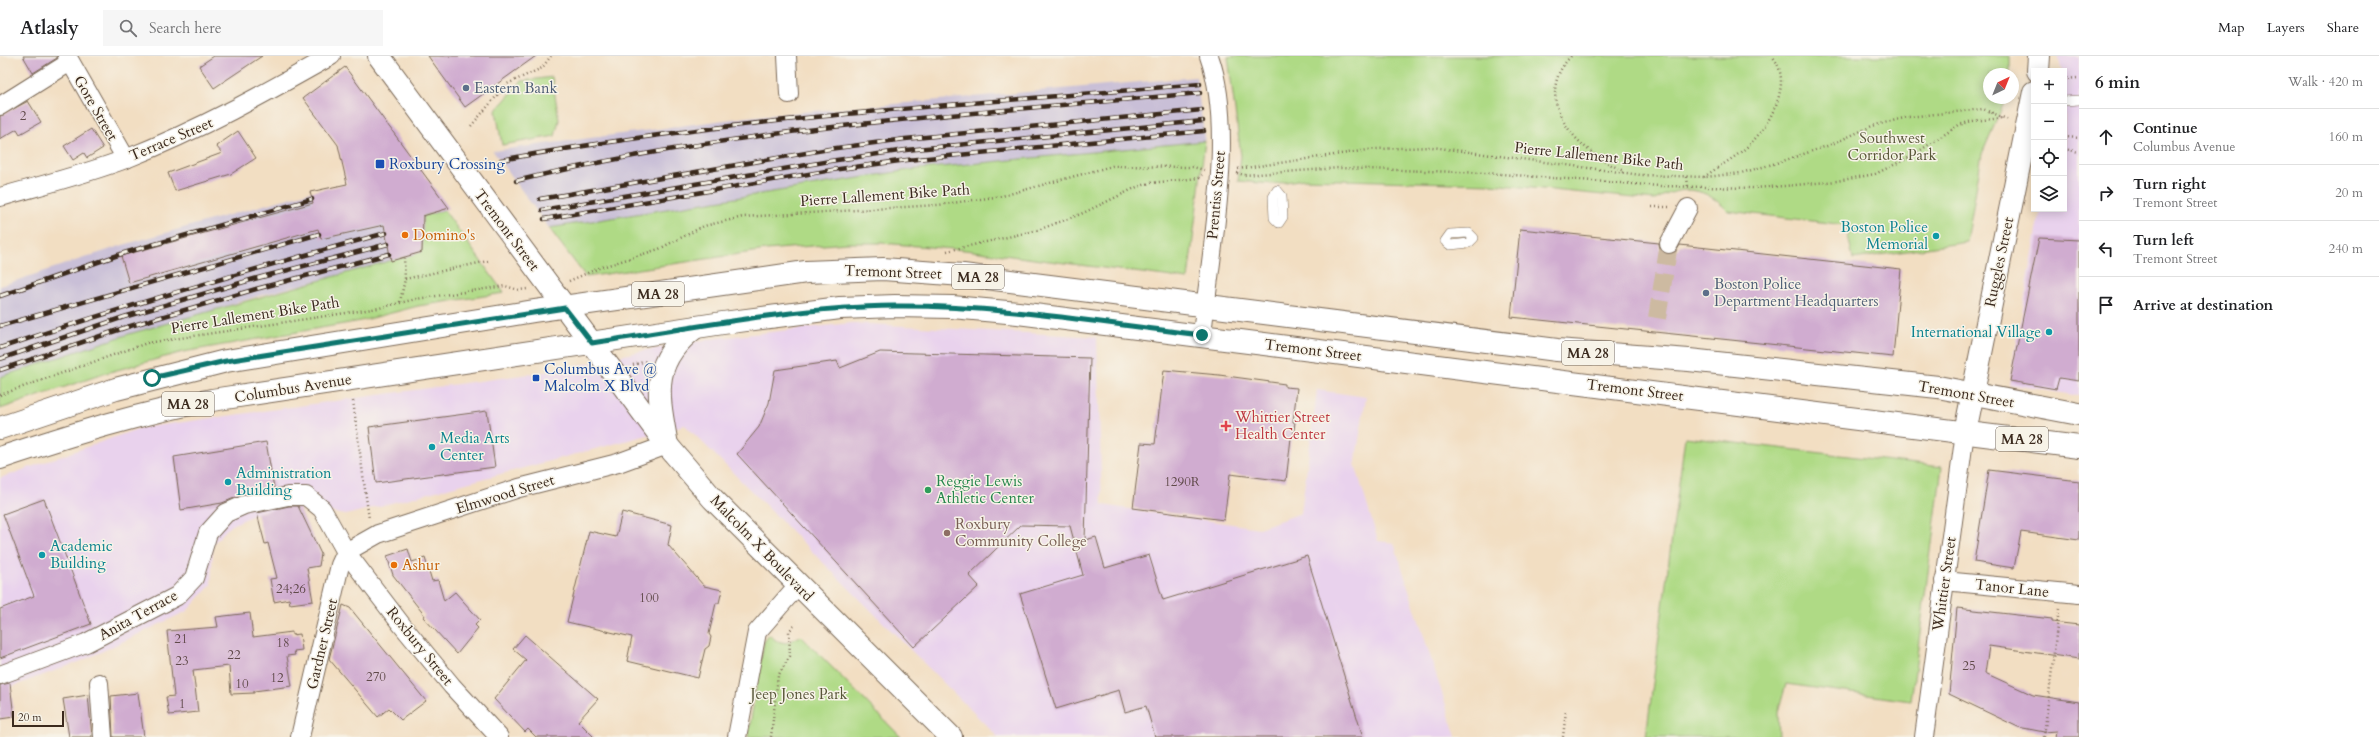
<!DOCTYPE html>
<meta charset="utf-8">
<style>
:root{--surface:#fff;--page:#f6f6f6;--text:#202124;--muted:#757577;--line:#e0e0e0}
body{margin:0;font-family:Cardo,serif;background:var(--page);color:var(--text)}
.controls{position:absolute;right:12px;top:12px;display:grid;overflow:hidden;border-radius:0px;box-shadow:0 2px 10px #0003}
.controls button{width:36px;height:36px;display:grid;place-items:center;padding:0;border:0;border-bottom:1px solid var(--line);background:var(--surface);color:var(--text);font:20px sans-serif}
.compass{position:absolute;left:1983px;top:12px;width:36px;height:36px;border-radius:50%;background:var(--surface);box-shadow:0 2px 10px #0003;rotate:43deg}
.scale{position:absolute;left:12px;bottom:10px;width:52px;box-sizing:border-box;padding-left:4px;border:2px solid #3b2a1e;border-top:0;font-size:11px;line-height:14px;white-space:nowrap;color:#3b2a1e;-webkit-text-stroke:3px #f7f3e8;paint-order:stroke}
.stop{position:absolute;width:12px;height:12px;margin:-9px;border:3px solid #0f766e;border-radius:50%;background:#fff}
.stop.end{background:#0f766e;border-color:#fff;box-shadow:0 1px 4px #0008}
.list{margin:0;padding:0;list-style:none}
h2{display:flex;justify-content:space-between;align-items:center;height:52px;margin:0;padding:0 16px;font-size:17px}
h2 small{font-size:13px;font-weight:400;color:var(--muted)}
.list li{display:grid;grid-template-columns:26px 1fr auto;gap:12px;align-items:center;box-sizing:border-box;height:56px;padding:0 16px;border-top:1px solid var(--line)}
.list b{display:block;font-size:15px;white-space:nowrap}
.list p{margin:0;font-size:13px;white-space:nowrap;color:var(--muted)}
.list em{font-size:13px;font-style:normal;color:var(--muted)}
.icon{flex:none;width:22px;height:22px;fill:none;stroke:currentColor;stroke-width:2;stroke-linecap:round;stroke-linejoin:round}
.map{position:relative;flex:none;width:2079px;height:681px;overflow:hidden}
header{display:flex;align-items:center;gap:24px;box-sizing:border-box;height:56px;padding:0 20px;background:var(--surface);border-bottom:1px solid var(--line)}
header strong{font-size:19px}
nav{display:flex;gap:22px;margin-inline-start:auto;font-size:14px}
.search{width:280px;height:36px;background:var(--page);display:flex;align-items:center;gap:10px;box-sizing:border-box;padding:0 14px;border-radius:0px;color:var(--muted);font-size:15px}
main{display:flex}
aside{flex:1;background:var(--surface)}
.map>svg:first-child{display:block}
.built{fill:#e9d2ed}
.industrial{fill:#c9bfd7}
.green{fill:#afda85;stroke:#758252}
.building{fill:#d0acd0}
.lines{fill:none;stroke-linecap:round;stroke-linejoin:round}
.street-tunnel{stroke:#cdbaa1;stroke-width:18;stroke-dasharray:18 9;stroke-linecap:butt}
.lane-casing{stroke:#7b6957;stroke-width:10}
.street-casing{stroke:#7b6957;stroke-width:20}
.secondary-casing{stroke:#7b6957;stroke-width:24}
.primary-casing{stroke:#7b6957;stroke-width:24}
.path{stroke:#7b6957;stroke-width:2.5;stroke-dasharray:1 3;stroke-linecap:butt}
.lane{stroke:#fff;stroke-width:9}
.street{stroke:#fff;stroke-width:18}
.secondary{stroke:#fff;stroke-width:22}
.primary{stroke:#fff;stroke-width:22}
.rail-casing{stroke:#3b2a1e;stroke-width:4.5}
.rail{stroke:#f7f3e8;stroke-width:3;stroke-dasharray:9;stroke-linecap:butt}
.route{stroke:#0f766e;stroke-width:5}
.service-dot{fill:#5c6f8a;stroke:#f7f3e8;stroke-width:1.5}
.transit-dot{fill:#1a4fb4;stroke:#f7f3e8;stroke-width:1.5}
.food-dot{fill:#e8710a;stroke:#f7f3e8;stroke-width:1.5}
.culture-dot{fill:#0f9aa8;stroke:#f7f3e8;stroke-width:1.5}
.health-dot{fill:#e0444e;stroke:#f7f3e8;stroke-width:1.5}
.leisure-dot{fill:#2e9e5b;stroke:#f7f3e8;stroke-width:1.5}
.education-dot{fill:#8d6e63;stroke:#f7f3e8;stroke-width:1.5}
.labels{text-anchor:middle;dominant-baseline:central;stroke-width:3;stroke-linejoin:round;paint-order:stroke}
.number-label{font-size:13px;fill:#604a4a}
.shield{fill:#f7f3e8;stroke:#73665b;stroke-width:1}
.shield-label{font-size:14px;font-weight:bold;fill:#3b2a1e}
.service-label{font-size:15px;fill:#4e5e75;stroke:#f7f3e8;text-anchor:start}
.street-label{font-size:15px;fill:#3b2a1e;stroke:#f7f3e8}
.park-label{font-size:15px;fill:#585638;stroke:#f7f3e8}
.transit-label{font-size:15px;fill:#164399;stroke:#f7f3e8;text-anchor:start}
.culture-label{font-size:15px;fill:#0d838f;stroke:#f7f3e8;text-anchor:start}
.food-label{font-size:15px;fill:#c56008;stroke:#f7f3e8;text-anchor:start}
.health-label{font-size:15px;fill:#be3a42;stroke:#f7f3e8;text-anchor:start}
.leisure-label{font-size:15px;fill:#27864d;stroke:#f7f3e8;text-anchor:start}
.education-label{font-size:15px;fill:#785e54;stroke:#f7f3e8;text-anchor:start}
</style>
<header>
<strong>Atlasly</strong>
<div class="search"><svg class="icon" aria-label="search" viewBox="0 0 24 24"><circle cx="10" cy="10" r="6"/><path d="M15 15l6 6"/></svg>Search here</div>
<nav><a>Map</a><a>Layers</a><a>Share</a></nav>
</header>
<main>
<div class="map">
<svg width="2079" height="681" viewBox="0 0 2079 681">
<rect width="100%" height="100%" fill="#f7f3e8"/>
<filter id="ink" filterUnits="userSpaceOnUse"><feTurbulence type="fractalNoise" baseFrequency=".025" numOctaves="2"/><feDisplacementMap in="SourceGraphic" scale="8" xChannelSelector="R" yChannelSelector="G"/><feConvolveMatrix kernelMatrix="1 2 1 2 8 2 1 2 1" color-interpolation-filters="sRGB"/></filter>
<filter id="wash" filterUnits="userSpaceOnUse"><feTurbulence type="fractalNoise" baseFrequency=".012" numOctaves="4" result="noise"/><feDisplacementMap in="SourceGraphic" scale="16" xChannelSelector="R" yChannelSelector="G"/><feGaussianBlur stdDeviation="0.9" result="paint"/><feColorMatrix in="noise" values="0 0 0 0 0 0 0 0 0 0 0 0 0 0 0 0 0 1.4 0 .05"/><feComposite in="paint" operator="in"/></filter>
<g filter="url(#wash)">
<rect width="100%" height="100%" fill="#f2dec2"/>
<g class="built">
<path d="M2058,0H2079V340L2009,328L2041,153H2064L2065,24L2064,15H2062Z"/>
<path d="M851,267L1097,281L1102,449L1259,472L1301,457L1317,334L1366,341L1355,408L1378,485L1394,487L1456,681H998L685,369L346,459L307,452L262,455L230,470L213,488L211,529L187,555L84,604L0,635V422L140,372L559,314L642,295L710,283Z"/>
</g>
<g class="industrial">
<path d="M1196,21L1205,85L909,114L549,172L493,95L747,61Z"/>
<path d="M310,136L313,147L121,200L129,227L318,173L321,183L384,169L391,205L258,240L0,321V230L123,189Z"/>
</g>
<g class="green">
<path d="M1237,0H2010V18H1989V42H2006L1982,98L1967,186L1853,203L1846,169L1728,155C1705,131 1684,128 1655,144L1491,128L1304,123L1273,128L1238,125L1241,100L1228,1Z"/>
<path d="M552,21L559,64L555,80L502,89L496,54L522,25Z"/>
<path d="M1205,85L1188,223L965,194L882,187H846L766,194L586,221L549,172L909,114Z"/>
<path d="M444,154L504,237L418,250L361,265L183,296L106,317L0,353V321L129,278L421,196L423,160Z"/>
<path d="M1685,381L1942,411L1911,645L1786,628L1778,657L1779,681H1646Z"/>
<path d="M769,579L777,585L786,587L801,580L901,681H748L764,586Z"/>
</g>
<g id="blocks">
<g class="building">
<path d="M23,0H57V2L33,17Z"/>
<path d="M214,0H262L214,32L199,10Z"/>
<path d="M428,0H536L465,51Z"/>
<path d="M345,11L449,152L423,160L422,196L391,205L384,169L321,183L318,173L129,227L121,200L313,147L310,136L347,128L338,89L303,42Z"/>
<path d="M28,45L41,66L20,78L17,73L0,83V60Z"/>
<path d="M91,73L103,92L87,102L84,97L73,104L64,90Z"/>
<path d="M238,75L256,102L231,118L175,135L168,117L222,97L216,90Z"/>
<path d="M1520,173L1659,187L1660,194L1669,198L1675,197L1680,189L1901,213L1893,301L1511,261Z"/>
<path d="M2039,182L2079,184V325L2059,322L2056,333L2010,325Z"/>
<path d="M880,296L1090,302L1085,484L1096,481L1105,512L1149,499L1163,544L1307,500L1363,681H1155L1146,650L1125,656L1119,634L1056,653L1020,538L1083,519L1070,470L1021,469L969,519L979,530L914,591L737,398L759,371L769,347L775,314L837,305L840,312Z"/>
<path d="M1164,314L1219,319L1285,328V331L1297,332L1293,366H1295L1293,382H1291L1286,425L1230,418L1224,464L1133,452L1141,387L1155,388Z"/>
<path d="M487,355L495,411L376,427L369,371Z"/>
<path d="M266,386L274,432L242,439L222,447L181,454L174,401Z"/>
<path d="M1989,414L2079,425V484L2021,476L2014,512L1974,506Z"/>
<path d="M44,443L91,568L0,602V553L34,540L3,458Z"/>
<path d="M289,450H298L321,498L319,510L307,512L313,545L290,548L289,543L274,546L270,523L277,522L268,487L265,488L257,457Z"/>
<path d="M622,456L672,469L668,489L704,530L722,534L719,547H716L709,578L711,581L709,590L705,593L698,622L627,605L632,581L567,566L589,475L616,481Z"/>
<path d="M408,493L412,506L425,502L432,525L438,524L444,545L455,536L480,564L475,569L478,572L457,598L423,561L425,560L393,519L387,500Z"/>
<path d="M343,549L350,552L426,645L401,664L389,652L378,661L329,603Z"/>
<path d="M1957,552L2052,563V566L2079,569V603L1989,590L1985,617L2033,639L2079,646V681H2056L2057,675L2044,676L2018,671L1949,638Z"/>
<path d="M250,557L253,581L292,576V579L300,578L302,594L294,595L295,599L287,600L292,630L254,635V637L231,638L229,610L193,614L198,656L169,659L166,641L174,640L167,575L218,571L216,561Z"/>
<path d="M525,579L598,643L578,665L594,681H536L528,673L525,676L494,643L526,604L513,593Z"/>
<path d="M10,627L14,661L0,663V629Z"/>
<path d="M138,637L144,681H113L111,640Z"/>
<path d="M88,639L92,681H69L63,643Z"/>
</g>
</g>
</g>
<g filter="url(#ink)">
<use href="#blocks" fill-opacity="0" stroke="#7b6957" stroke-width="1"/>
<g class="lines">
<path class="street-tunnel" d="M1657,262L1669,188"/>
<g class="lane-casing">
<g id="lane">
<path d="M2064,45L2079,44"/>
<path d="M1277,134L1282,140L1283,161L1279,167L1274,162L1273,141Z"/>
<path d="M1469,177L1474,182L1469,187L1450,189L1445,185L1450,178Z"/>
</g>
</g>
<g class="street-casing">
<g id="street">
<path d="M67,0L126,103"/>
<path d="M787,0L789,38"/>
<path d="M0,50L70,6"/>
<path d="M0,141C42,129 87,118 128,102C199,74 264,38 331,0"/>
<path d="M1669,188L1688,152"/>
<path d="M1202,279C1210,199 1236,75 1209,0"/>
<path d="M1944,525L2079,538"/>
<path d="M0,619L86,587L177,540L194,522L208,477L226,457L244,449L288,440H306L322,453L346,496L401,568L452,630L499,681"/>
<path d="M99,627L103,681"/>
<path d="M300,681L340,509L346,496L378,478L519,432L618,407L667,389"/>
<path d="M737,681L757,576L798,529"/>
<path d="M1924,681L1965,376"/>
</g>
</g>
<g class="secondary-casing">
<g id="secondary">
<path d="M379,0L667,389L713,443L951,681"/>
<path d="M2038,15L2039,0"/>
<path d="M1965,376L2034,36"/>
</g>
</g>
<g class="primary-casing">
<g id="primary">
<path d="M0,372L116,333L226,305L534,255L806,216L883,213L963,219L1557,294L1689,304L1938,331L2079,358"/>
<path d="M667,389C658,338 649,306 696,271"/>
<path d="M0,402C70,379 139,357 212,344L723,267L840,252L895,250L952,251L1018,257L2079,391"/>
</g>
</g>
<g class="path">
<path d="M1571,0C1528,45 1581,99 1625,115"/>
<path d="M2064,23L2078,22"/>
<path d="M471,70L507,28L542,12L551,0"/>
<path d="M2064,81L2079,82"/>
<path d="M2064,93L2079,96"/>
<path d="M1238,113L1375,93L1432,91L1641,119L1706,121L1741,117L1780,106L1830,89L1872,70L1908,61L1983,53L2009,64"/>
<path d="M1237,117L1244,119L1339,112L1487,117L1660,130L1752,132L1784,130L1837,125L1875,118L1910,101L1959,69L1972,65L2003,62"/>
<path d="M1687,121L1688,131"/>
<path d="M1704,121C1719,110 1739,100 1752,86C1771,66 1794,26 1772,0"/>
<path d="M1652,151H1669"/>
<path d="M947,195L1038,174L1081,158L1137,131L1150,127L1199,122L1202,119"/>
<path d="M405,223L488,205"/>
<path d="M569,225L599,212L659,193L704,170L743,161L938,149L1002,140L1112,110L1193,111L1204,114"/>
<path d="M400,246L405,223L404,201"/>
<path d="M633,309L646,305"/>
<path d="M0,339L147,287L379,252L416,243L505,230L519,234L527,233"/>
<path d="M353,345L369,463"/>
<path d="M771,681L778,620L790,600L789,575L794,570"/>
<path d="M1563,681L1566,655"/>
<path d="M2044,681L2059,553"/>
</g>
<use href="#lane" class="lane"/>
<use href="#street" class="street"/>
<use href="#secondary" class="secondary"/>
<use href="#primary" class="primary"/>
<g class="rail-casing">
<g id="rail">
<path d="M501,104C732,61 967,49 1200,28"/>
<path d="M516,125C740,70 972,58 1200,37"/>
<path d="M540,143L829,93L905,83L1202,54"/>
<path d="M542,154L830,105L906,94L1203,65"/>
<path d="M544,163L832,114L907,104L1204,75"/>
<path d="M0,240L124,197L312,143"/>
<path d="M0,270L319,178"/>
<path d="M0,292C127,249 256,212 386,177"/>
<path d="M0,303L124,261L254,223L388,188"/>
<path d="M0,314L127,271L256,233L389,198"/>
</g>
</g>
<use href="#rail" class="rail"/>
</g>
</g>
<g class="lines" filter="url(#ink)">
<path class="route" d="M152,322L226,305L565,252L592,287C692,272 793,251 895,250C998,249 1100,267 1202,279"/>
</g>
<g class="service-dot">
<circle cx="466" cy="32" r="4"/>
<circle cx="1706" cy="237" r="4"/>
</g>
<g class="transit-dot">
<rect x="375" y="103" width="10" height="10" rx="2"/>
<rect x="532" y="318" width="8" height="8" rx="2"/>
</g>
<g class="food-dot">
<circle cx="405" cy="179" r="4"/>
<circle cx="394" cy="509" r="4"/>
</g>
<g class="culture-dot">
<circle cx="1936" cy="180" r="4"/>
<circle cx="2049" cy="276" r="4"/>
<circle cx="432" cy="391" r="4"/>
<circle cx="228" cy="426" r="4"/>
<circle cx="42" cy="499" r="4"/>
</g>
<path class="health-dot" d="M1224 364h4v4h4v4h-4v4h-4v-4h-4v-4h4z"/>
<circle class="leisure-dot" cx="928" cy="434" r="4"/>
<circle class="education-dot" cx="947" cy="477" r="4"/>
<g class="labels">
<g class="number-label">
<text x="23" y="60">2</text>
<text x="1182" y="426">1290R</text>
<text x="291" y="533">24;26</text>
<text x="649" y="542">100</text>
<text x="181" y="583">21</text>
<text x="283" y="587">18</text>
<text x="234" y="599">22</text>
<text x="182" y="605">23</text>
<text x="1969" y="610">25</text>
<text x="376" y="621">270</text>
<text x="277" y="622">12</text>
<text x="242" y="628">10</text>
<text x="182" y="648">1</text>
</g>
<g class="shield">
<rect x="952" y="209" width="52" height="24" rx="3"/>
<rect x="632" y="226" width="52" height="24" rx="3"/>
<rect x="1562" y="285" width="52" height="24" rx="3"/>
<rect x="162" y="336" width="52" height="24" rx="3"/>
<rect x="1996" y="371" width="52" height="24" rx="3"/>
</g>
<g class="shield-label">
<text x="978" y="221">MA 28</text>
<text x="658" y="238">MA 28</text>
<text x="1588" y="297">MA 28</text>
<text x="188" y="348">MA 28</text>
<text x="2022" y="383">MA 28</text>
</g>
<g class="service-label">
<text x="474" y="32">Eastern Bank</text>
<text x="1714" y="228">Boston Police<tspan x="1714" dy="17">Department Headquarters</tspan></text>
</g>
<g class="street-label">
<text transform="translate(96 52) rotate(60)">Gore Street</text>
<text transform="translate(171 83) rotate(-23)">Terrace Street</text>
<text transform="translate(1599 100) rotate(6)">Pierre Lallement Bike Path</text>
<text transform="translate(885 139) rotate(-4)">Pierre Lallement Bike Path</text>
<text transform="translate(1216 139) rotate(-85)">Prentiss Street</text>
<text transform="translate(507 174) rotate(53)">Tremont Street</text>
<text transform="translate(1999 206) rotate(-78)">Ruggles Street</text>
<text transform="translate(893 216) rotate(2)">Tremont Street</text>
<text transform="translate(255 259) rotate(-9)">Pierre Lallement Bike Path</text>
<text transform="translate(1313 294) rotate(7)">Tremont Street</text>
<text transform="translate(293 332) rotate(-9)">Columbus Avenue</text>
<text transform="translate(1635 334) rotate(7)">Tremont Street</text>
<text transform="translate(1966 338) rotate(10)">Tremont Street</text>
<text transform="translate(505 438) rotate(-17)">Elmwood Street</text>
<text transform="translate(762 492) rotate(46)">Malcolm X Boulevard</text>
<text transform="translate(1944 528) rotate(-82)">Whittier Street</text>
<text transform="translate(2012 532) rotate(6)">Tanor Lane</text>
<text transform="translate(138 559) rotate(-29)">Anita Terrace</text>
<text transform="translate(322 588) rotate(-77)">Gardner Street</text>
<text transform="translate(420 590) rotate(51)">Roxbury Street</text>
</g>
<g class="park-label">
<text x="1892" y="82">Southwest<tspan x="1892" dy="17">Corridor Park</tspan></text>
<text x="799" y="638">Jeep Jones Park</text>
</g>
<g class="transit-label">
<text x="389" y="108">Roxbury Crossing</text>
<text x="544" y="313">Columbus Ave @<tspan x="544" dy="17">Malcolm X Blvd</tspan></text>
</g>
<g class="culture-label">
<text x="1928" y="171" text-anchor="end">Boston Police<tspan x="1928" dy="17">Memorial</tspan></text>
<text x="2041" y="276" text-anchor="end">International Village</text>
<text x="440" y="382">Media Arts<tspan x="440" dy="17">Center</tspan></text>
<text x="236" y="417">Administration<tspan x="236" dy="17">Building</tspan></text>
<text x="50" y="490">Academic<tspan x="50" dy="17">Building</tspan></text>
</g>
<g class="food-label">
<text x="413" y="179">Domino's</text>
<text x="402" y="509">Ashur</text>
</g>
<g class="health-label">
<text x="1235" y="361">Whittier Street<tspan x="1235" dy="17">Health Center</tspan></text>
</g>
<g class="leisure-label">
<text x="936" y="425">Reggie Lewis<tspan x="936" dy="17">Athletic Center</tspan></text>
</g>
<g class="education-label">
<text x="955" y="468">Roxbury<tspan x="955" dy="17">Community College</tspan></text>
</g>
</g>
</svg>
<div class="controls">
<button>+</button>
<button>−</button>
<button><svg class="icon" aria-label="locate" viewBox="0 0 24 24"><circle cx="12" cy="12" r="6"/><path d="M12 2v4M12 18v4M2 12h4M18 12h4"/></svg></button>
<button><svg class="icon" aria-label="layers" viewBox="0 0 24 24"><path d="M12 4l9 5-9 5-9-5zM3 14l9 5 9-5"/></svg></button>
</div>
<svg class="compass" viewBox="-18 -18 36 36"><path d="M0-13l5 13h-10z" fill="#e53935"/><path d="M0 13l5-13h-10z" fill="#757577"/></svg>
<div class="scale">20 m</div>
<div class="stop" style="left:152px;top:322px"></div>
<div class="stop end" style="left:1202px;top:279px"></div>
</div>
<aside>
<h2>6 min<small>Walk · 420 m</small></h2>
<ul class="list">
<li><svg class="icon" aria-label="ahead" viewBox="0 0 24 24"><path d="M12 20V5M6 11l6-6 6 6"/></svg><div><b>Continue</b><p>Columbus Avenue</p></div><em>160 m</em></li>
<li><svg class="icon" aria-label="right" viewBox="0 0 24 24"><path d="M7 20v-9h11M14 6l5 5-5 5"/></svg><div><b>Turn right</b><p>Tremont Street</p></div><em>20 m</em></li>
<li><svg class="icon" aria-label="left" viewBox="0 0 24 24"><path d="M17 20v-9H6M10 6l-5 5 5 5"/></svg><div><b>Turn left</b><p>Tremont Street</p></div><em>240 m</em></li>
<li><svg class="icon" aria-label="arrive" viewBox="0 0 24 24"><path d="M6 21V4h12l-3 4 3 4H6"/></svg><div><b>Arrive at destination</b></div></li>
</ul>
</aside>
</main>
